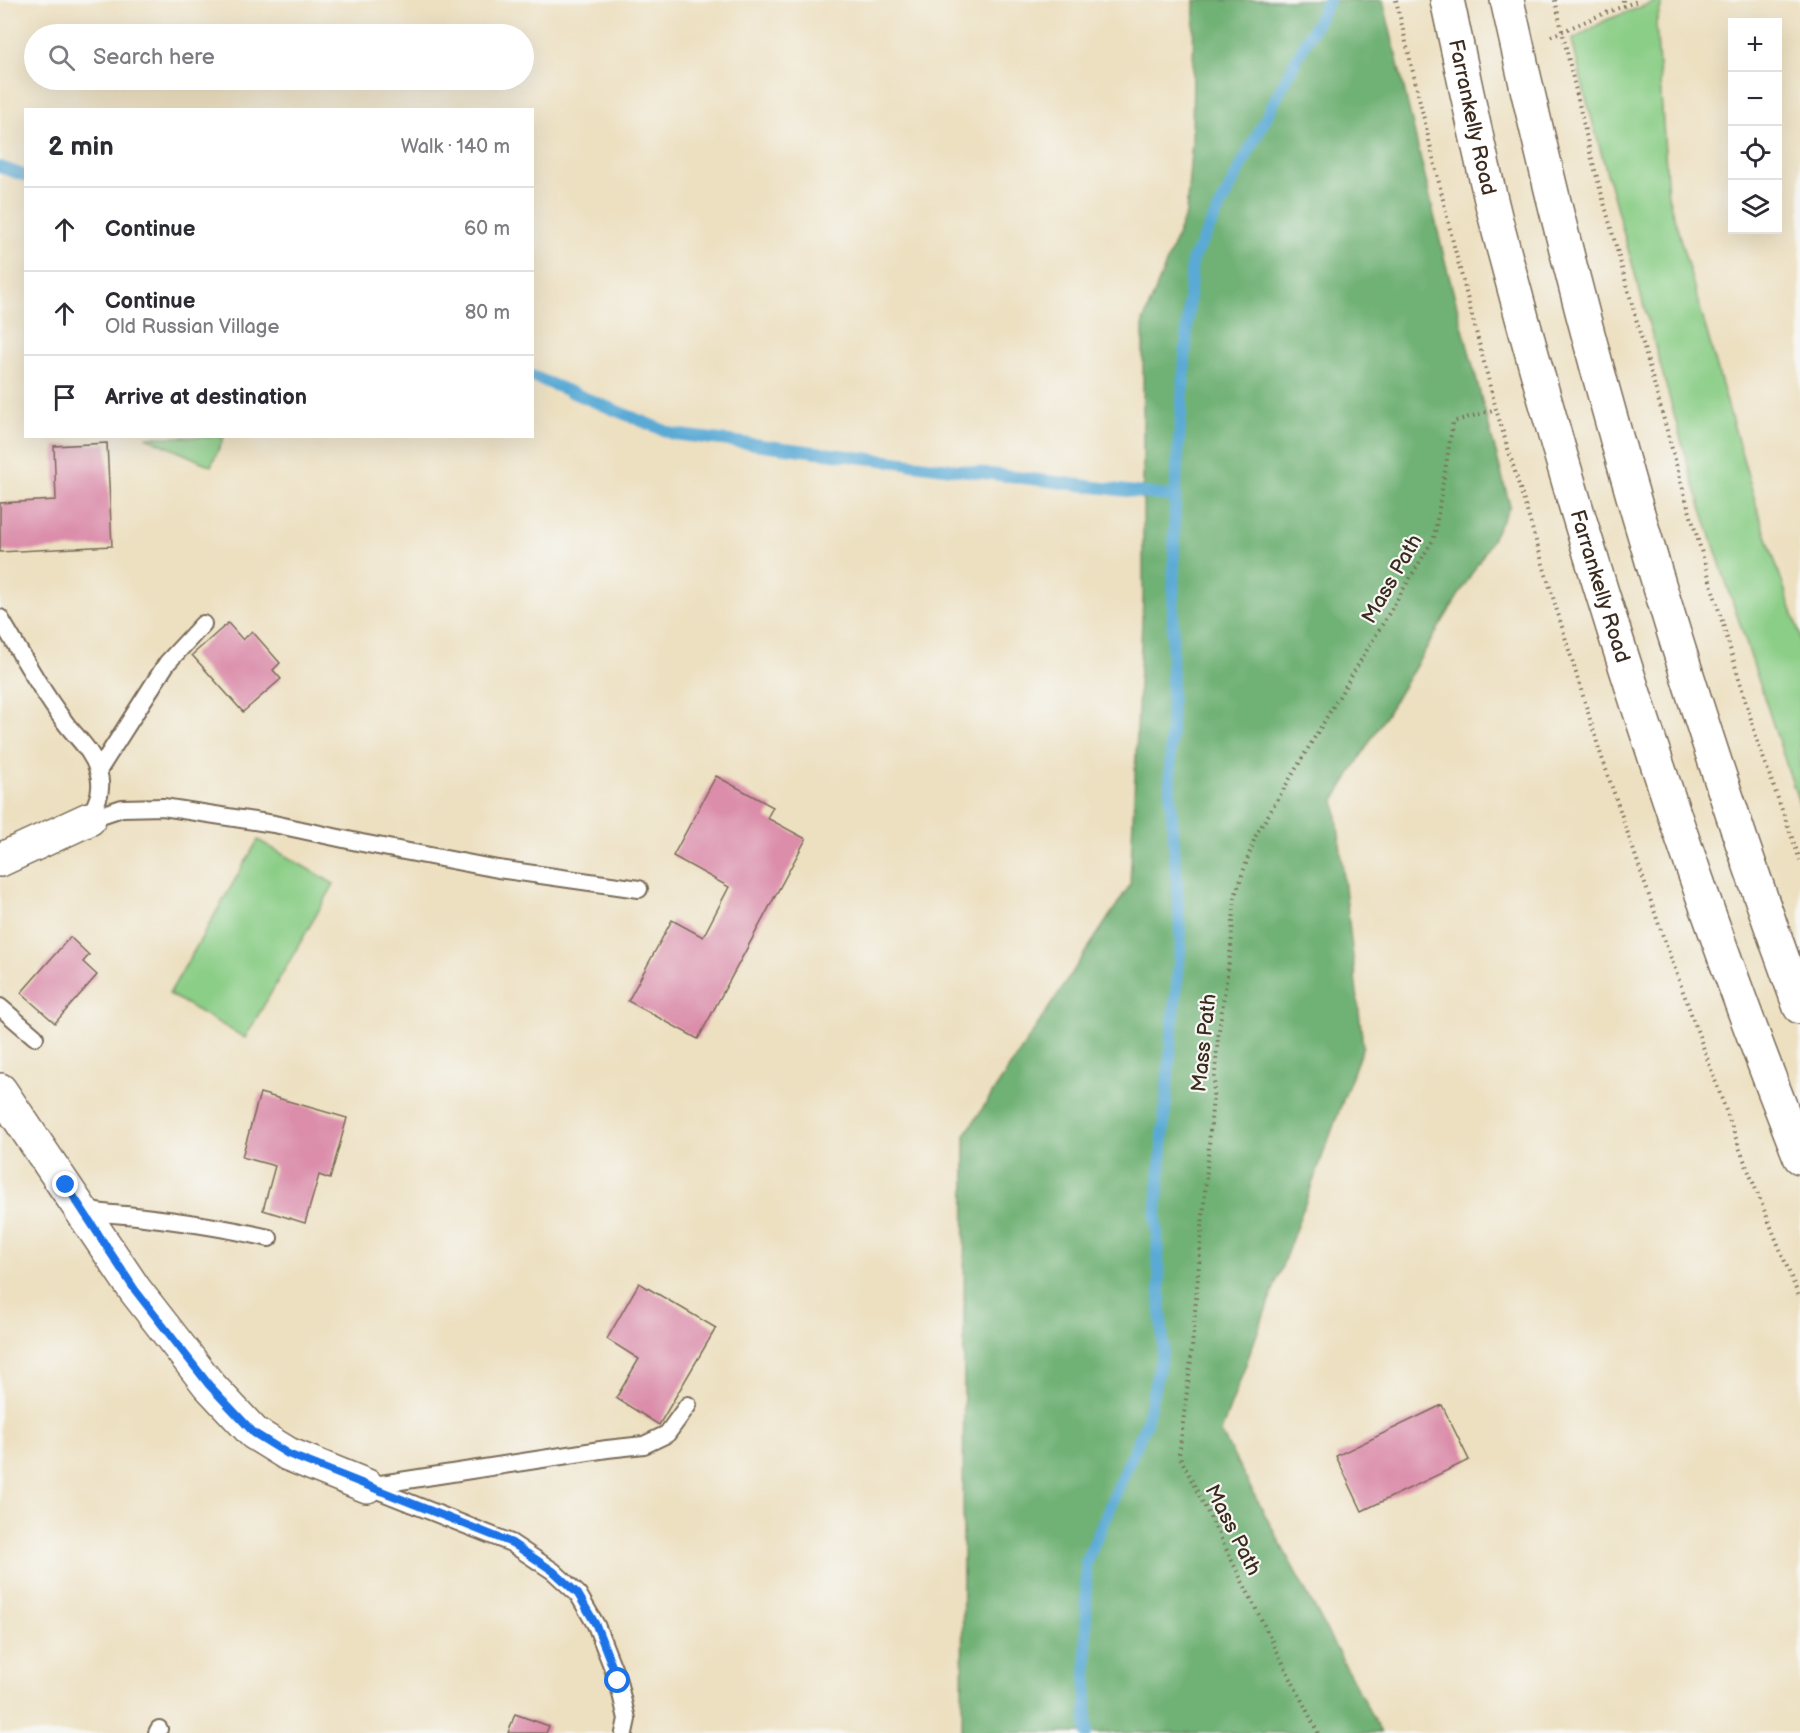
<!DOCTYPE html>
<meta charset="utf-8">
<style>
:root{--surface:#fff;--page:#f2f2f3;--text:#2b2b33;--muted:#7c7c81;--line:#e1e1e2}
body{margin:0;font-family:"Balsamiq Sans",sans-serif;background:var(--page);color:var(--text)}
.controls{position:absolute;right:18px;top:18px;display:grid;overflow:hidden;border-radius:0px;box-shadow:0 6px 24px #0002}
.controls button{width:54px;height:54px;display:grid;place-items:center;padding:0;border:0;border-bottom:2px solid var(--line);background:var(--surface);color:var(--text);font:30px sans-serif}
.stop{position:absolute;width:18px;height:18px;margin:-14px;border:4px solid #1a73e8;border-radius:50%;background:#fff}
.stop.end{background:#1a73e8;border-color:#fff;box-shadow:0 2px 6px #0008}
.list{margin:0;padding:0;list-style:none}
h2{display:flex;justify-content:space-between;align-items:center;height:78px;margin:0;padding:0 24px;font-size:26px}
h2 small{font-size:20px;font-weight:400;color:var(--muted)}
.list li{display:grid;grid-template-columns:39px 1fr auto;gap:18px;align-items:center;box-sizing:border-box;height:84px;padding:0 24px;border-top:2px solid var(--line)}
.list b{display:block;font-size:22px;white-space:nowrap}
.list p{margin:0;font-size:20px;white-space:nowrap;color:var(--muted)}
.list em{font-size:20px;font-style:normal;color:var(--muted)}
.icon{flex:none;width:33px;height:33px;fill:none;stroke:currentColor;stroke-width:2;stroke-linecap:round;stroke-linejoin:round}
.map{position:relative;flex:none;width:1800px;height:1733px;overflow:hidden}
.search{position:absolute;background:var(--surface);box-shadow:0 6px 24px #0002;left:24px;top:24px;width:510px;height:66px;display:flex;align-items:center;gap:15px;box-sizing:border-box;padding:0 21px;border-radius:33px;color:var(--muted);font-size:22px}
.panel{position:absolute;background:var(--surface);box-shadow:0 6px 24px #0002;left:24px;top:108px;width:510px;height:330px;border-radius:0px}
.map>svg:first-child{display:block}
.green{fill:#8bce87;stroke:#637c52;stroke-width:1.5}
.forest{fill:#70b174;stroke:#566e49;stroke-width:1.5}
.lines{fill:none;stroke-linecap:round;stroke-linejoin:round}
.stream{stroke:#5aaad5;stroke-width:12}
.building{fill:#db8daa}
.service-casing{stroke:#796a57;stroke-width:20}
.minor-casing{stroke:#796a57;stroke-width:36}
.secondary-casing{stroke:#796a57;stroke-width:36}
.path{stroke:#796a57;stroke-width:4;stroke-dasharray:1.5 4.5;stroke-linecap:butt}
.service{stroke:#fff;stroke-width:16}
.minor{stroke:#fff;stroke-width:33}
.secondary{stroke:#fff;stroke-width:33}
.route{stroke:#1a73e8;stroke-width:8}
.labels{text-anchor:middle;dominant-baseline:central;stroke-width:4.5;stroke-linejoin:round;paint-order:stroke}
.street-label{font-size:21px;fill:#3b2a1e;stroke:#f6f6f2}
</style>
<div class="map">
<svg width="1800" height="1733" viewBox="0 0 1800 1733">
<rect width="100%" height="100%" fill="#f6f6f2"/>
<filter id="ink" filterUnits="userSpaceOnUse"><feTurbulence type="fractalNoise" baseFrequency=".0167" numOctaves="2"/><feDisplacementMap in="SourceGraphic" scale="12" xChannelSelector="R" yChannelSelector="G"/><feConvolveMatrix kernelMatrix="1 2 1 2 8 2 1 2 1" color-interpolation-filters="sRGB"/></filter>
<filter id="wash" filterUnits="userSpaceOnUse"><feTurbulence type="fractalNoise" baseFrequency=".008" numOctaves="4" result="noise"/><feDisplacementMap in="SourceGraphic" scale="24" xChannelSelector="R" yChannelSelector="G"/><feGaussianBlur stdDeviation="1.35" result="paint"/><feColorMatrix in="noise" values="0 0 0 0 0 0 0 0 0 0 0 0 0 0 0 0 0 1.4 0 .05"/><feComposite in="paint" operator="in"/></filter>
<g filter="url(#wash)">
<rect width="100%" height="100%" fill="#ede0c1"/>
<g class="green">
<path d="M1660,0H1663L1656,23L1668,196L1758,511L1800,635V806L1692,479L1584,91L1572,40L1606,20Z"/>
<path d="M146,437H224L211,466Z"/>
<path d="M258,840L334,884L245,1038L169,994Z"/>
</g>
<path class="forest" d="M1194,0H1383L1445,261L1510,506L1486,550L1335,799L1363,1046L1221,1432L1381,1733H962L965,1135L1130,885L1143,599V322L1186,213L1192,140Z"/>
<g class="lines">
<g class="stream">
<path d="M0,167L26,176"/>
<path d="M532,376L673,434L1175,497"/>
<path d="M1087,1733L1086,1562L1146,1423L1163,1350L1156,1217L1171,1043L1181,944L1170,788L1175,497L1192,261L1291,69L1329,0"/>
</g>
</g>
<g id="blocks">
<g class="building">
<path d="M107,443L112,546L0,552V503L56,500L54,446Z"/>
<path d="M228,623L243,640L252,631L280,663L273,670L281,679L243,712L192,655Z"/>
<path d="M716,776L773,807L767,818L806,839L698,1039L628,1001L672,920L703,937L729,887L673,856Z"/>
<path d="M70,937L89,955L83,962L97,975L55,1023L21,993Z"/>
<path d="M260,1093L347,1118L330,1179L319,1175L305,1223L263,1210L275,1166L242,1157Z"/>
<path d="M639,1283L716,1328L659,1425L616,1398L639,1359L607,1339Z"/>
<path d="M1442,1405L1469,1460L1362,1511L1336,1456Z"/>
<path d="M515,1714L549,1726L546,1733H508Z"/>
</g>
</g>
</g>
<g filter="url(#ink)">
<use href="#blocks" fill-opacity="0" stroke="#796a57" stroke-width="1.5"/>
<g class="lines">
<g class="service-casing">
<g id="service">
<path d="M0,618C21,654 42,692 67,725C78,739 93,752 98,771C104,790 97,802 89,819"/>
<path d="M98,771L167,663L203,624"/>
<path d="M89,819L122,808L163,807L274,824L362,843L498,869L639,889"/>
<path d="M0,1007L35,1037"/>
<path d="M83,1209C103,1215 123,1214 144,1217C186,1222 227,1228 269,1238"/>
<path d="M367,1486L511,1543L553,1571L578,1594L596,1625L618,1681L627,1719L624,1733"/>
<path d="M368,1486L607,1449L644,1445L667,1434L688,1405"/>
<path d="M157,1733L159,1729"/>
</g>
</g>
<g class="minor-casing">
<g id="minor">
<path d="M0,860L89,819"/>
<path d="M0,1090L135,1290L209,1385L254,1433L288,1454L367,1486"/>
</g>
</g>
<g class="secondary-casing">
<g id="secondary">
<path id="s1" d="M1447,0C1464,77 1479,155 1499,232C1581,545 1681,855 1800,1157"/>
<path d="M1507,0C1582,342 1680,679 1800,1007"/>
</g>
</g>
<g class="path">
<path d="M1396,0L1453,242L1496,409L1599,749L1658,922L1742,1155L1800,1299"/>
<path d="M1555,0L1590,152L1685,496L1758,743L1800,860"/>
<path d="M1623,0V6"/>
<path d="M1551,36L1603,14L1640,0"/>
<path d="M1318,1733L1179,1455L1191,1359L1218,1037L1231,948L1235,896L1255,837L1434,538L1453,422L1496,409"/>
</g>
<use href="#service" class="service"/>
<use href="#minor" class="minor"/>
<use href="#secondary" class="secondary"/>
</g>
</g>
<g class="lines" filter="url(#ink)">
<path class="route" d="M66,1185L135,1290L209,1385L254,1433L288,1454L512,1543L553,1571L578,1594L596,1625L618,1681"/>
</g>
<g class="labels">
<g class="street-label">
<text stroke="none"><textPath href="#s1" startOffset="120">Farrankelly Road</textPath></text>
<text transform="translate(1392 579) rotate(-60)">Mass Path</text>
<text stroke="none"><textPath href="#s1" startOffset="606">Farrankelly Road</textPath></text>
<text transform="translate(1204 1043) rotate(-84)">Mass Path</text>
<text transform="translate(1233 1530) rotate(63)">Mass Path</text>
</g>
</g>
</svg>
<div class="controls">
<button>+</button>
<button>−</button>
<button><svg class="icon" aria-label="locate" viewBox="0 0 24 24"><circle cx="12" cy="12" r="6"/><path d="M12 2v4M12 18v4M2 12h4M18 12h4"/></svg></button>
<button><svg class="icon" aria-label="layers" viewBox="0 0 24 24"><path d="M12 4l9 5-9 5-9-5zM3 14l9 5 9-5"/></svg></button>
</div>
<div class="stop" style="left:618px;top:1681px"></div>
<div class="stop end" style="left:66px;top:1185px"></div>
<div class="search"><svg class="icon" aria-label="search" viewBox="0 0 24 24"><circle cx="10" cy="10" r="6"/><path d="M15 15l6 6"/></svg>Search here</div>
<section class="panel">
<h2>2 min<small>Walk · 140 m</small></h2>
<ul class="list">
<li><svg class="icon" aria-label="ahead" viewBox="0 0 24 24"><path d="M12 20V5M6 11l6-6 6 6"/></svg><div><b>Continue</b></div><em>60 m</em></li>
<li><svg class="icon" aria-label="ahead" viewBox="0 0 24 24"><path d="M12 20V5M6 11l6-6 6 6"/></svg><div><b>Continue</b><p>Old Russian Village</p></div><em>80 m</em></li>
<li><svg class="icon" aria-label="arrive" viewBox="0 0 24 24"><path d="M6 21V4h12l-3 4 3 4H6"/></svg><div><b>Arrive at destination</b></div></li>
</ul>
</section>
</div>
